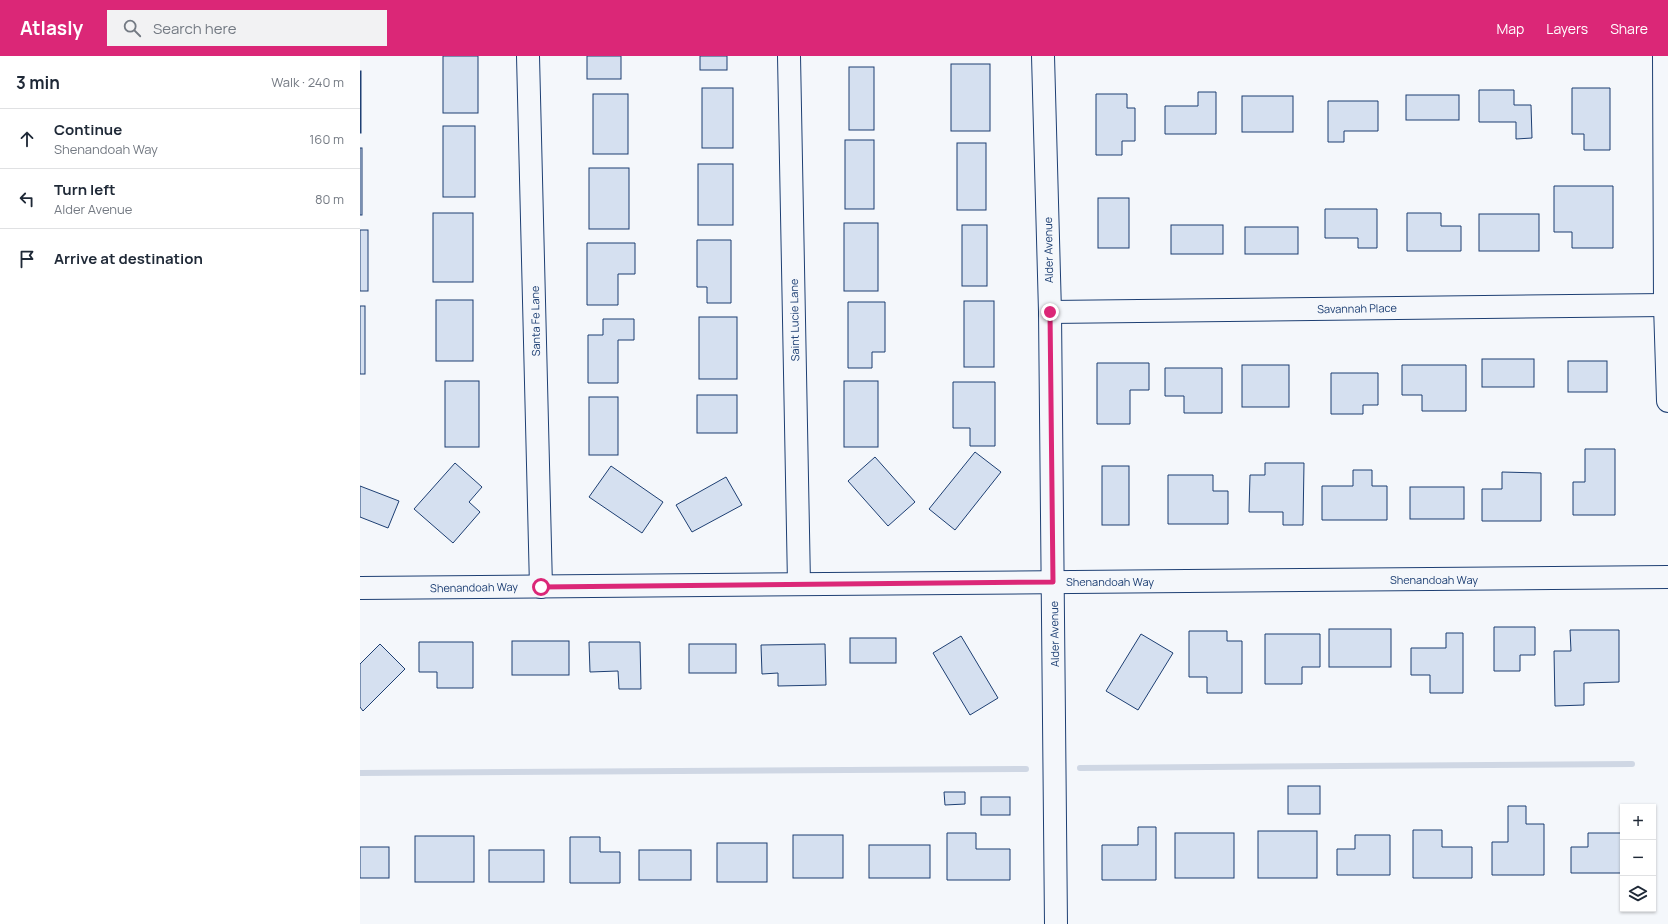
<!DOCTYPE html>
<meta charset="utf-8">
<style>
:root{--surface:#fff;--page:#f2f2f3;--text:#1f2937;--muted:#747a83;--line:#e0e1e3;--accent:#db2777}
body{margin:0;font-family:Manrope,sans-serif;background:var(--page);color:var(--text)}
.controls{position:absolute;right:12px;bottom:12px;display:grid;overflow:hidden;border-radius:0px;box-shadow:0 1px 3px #0004}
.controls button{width:36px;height:36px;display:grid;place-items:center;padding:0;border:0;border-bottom:1px solid var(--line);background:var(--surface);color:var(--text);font:20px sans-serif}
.stop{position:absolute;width:12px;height:12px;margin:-9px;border:3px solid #db2777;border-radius:50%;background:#fff}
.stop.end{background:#db2777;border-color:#fff;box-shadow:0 1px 4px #0008}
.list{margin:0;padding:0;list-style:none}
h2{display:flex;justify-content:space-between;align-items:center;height:52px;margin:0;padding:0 16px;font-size:17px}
h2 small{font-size:13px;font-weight:400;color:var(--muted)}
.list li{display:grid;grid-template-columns:26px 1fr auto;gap:12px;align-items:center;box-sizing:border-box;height:60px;padding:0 16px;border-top:1px solid var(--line)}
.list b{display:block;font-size:15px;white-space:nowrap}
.list p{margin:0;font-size:13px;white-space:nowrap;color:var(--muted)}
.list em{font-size:13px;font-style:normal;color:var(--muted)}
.icon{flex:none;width:22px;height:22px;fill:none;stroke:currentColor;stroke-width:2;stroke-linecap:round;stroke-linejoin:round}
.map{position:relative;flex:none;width:1308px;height:868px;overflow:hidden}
header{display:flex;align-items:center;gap:24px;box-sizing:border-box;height:56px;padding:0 20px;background:var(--accent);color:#fff}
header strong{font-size:19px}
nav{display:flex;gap:22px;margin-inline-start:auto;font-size:14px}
.search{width:280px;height:36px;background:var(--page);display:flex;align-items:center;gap:10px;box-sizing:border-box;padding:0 14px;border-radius:0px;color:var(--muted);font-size:15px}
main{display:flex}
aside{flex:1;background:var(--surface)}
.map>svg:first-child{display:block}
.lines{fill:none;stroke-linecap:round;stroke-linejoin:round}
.stream{stroke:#cfd7e4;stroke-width:6}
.building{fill:#d5e0f0;stroke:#1d3f73}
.minor-casing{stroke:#1d3f73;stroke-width:24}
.minor{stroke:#f4f7fb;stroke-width:22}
.route{stroke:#db2777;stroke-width:5}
.labels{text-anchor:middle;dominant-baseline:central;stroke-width:3;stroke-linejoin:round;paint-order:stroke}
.street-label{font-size:11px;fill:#1d3f73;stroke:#f4f7fb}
</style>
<header>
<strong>Atlasly</strong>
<div class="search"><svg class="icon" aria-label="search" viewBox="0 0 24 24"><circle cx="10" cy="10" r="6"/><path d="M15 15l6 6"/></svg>Search here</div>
<nav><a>Map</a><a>Layers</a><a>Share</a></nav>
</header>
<main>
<aside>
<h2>3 min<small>Walk · 240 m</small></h2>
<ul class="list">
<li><svg class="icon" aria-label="ahead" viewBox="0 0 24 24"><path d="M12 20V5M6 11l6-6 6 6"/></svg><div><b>Continue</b><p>Shenandoah Way</p></div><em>160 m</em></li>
<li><svg class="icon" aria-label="left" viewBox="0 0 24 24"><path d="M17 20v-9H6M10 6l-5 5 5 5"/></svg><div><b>Turn left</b><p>Alder Avenue</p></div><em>80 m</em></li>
<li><svg class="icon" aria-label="arrive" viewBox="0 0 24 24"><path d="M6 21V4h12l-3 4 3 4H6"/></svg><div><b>Arrive at destination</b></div></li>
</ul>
</aside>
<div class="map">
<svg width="1308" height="868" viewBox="0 0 1308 868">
<rect width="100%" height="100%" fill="#f4f7fb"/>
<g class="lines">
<g class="stream">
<path d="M720,712L1272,708"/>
<path d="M0,717L666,713"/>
</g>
</g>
<g class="building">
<rect x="83" y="0" width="35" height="57"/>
<rect x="227" y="0" width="34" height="23"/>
<rect x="340" y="0" width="27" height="14"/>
<rect x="591" y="8" width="39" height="67"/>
<rect x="489" y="11" width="25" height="63"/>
<rect x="0" y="15" width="1" height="62"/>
<rect x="342" y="32" width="31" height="60"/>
<path d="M1212,32H1250V94H1224V78H1212Z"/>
<path d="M1119,34H1154V49H1171L1172,82L1156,83V66H1119Z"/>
<path d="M838,36H856V78H805V50H838Z"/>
<rect x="233" y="38" width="35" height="60"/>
<path d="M736,38H767V52H775V85H762V99H736Z"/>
<rect x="1046" y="39" width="53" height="25"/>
<rect x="882" y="40" width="51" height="36"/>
<path d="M968,45H1018V75H984V86H968Z"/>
<rect x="83" y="70" width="32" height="71"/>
<rect x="485" y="84" width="29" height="69"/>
<rect x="597" y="87" width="29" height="67"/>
<rect x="0" y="92" width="2" height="67"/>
<rect x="338" y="108" width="35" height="61"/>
<rect x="229" y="112" width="40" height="61"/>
<path d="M1194,130H1253V192H1212V176H1194Z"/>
<rect x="738" y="142" width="31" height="50"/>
<path d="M965,153H1017V192H998V182H965Z"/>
<rect x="73" y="157" width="40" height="69"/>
<path d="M1047,157H1081V170H1101V195H1047Z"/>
<rect x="1119" y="158" width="60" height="37"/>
<rect x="484" y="167" width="34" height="68"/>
<rect x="602" y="169" width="25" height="61"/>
<rect x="811" y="169" width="52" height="29"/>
<rect x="885" y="171" width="53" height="27"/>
<rect x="0" y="174" width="8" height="61"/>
<path d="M337,184H371V247H347V231H337Z"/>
<path d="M227,187H275V218H258V249H227Z"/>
<rect x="76" y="244" width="37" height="61"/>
<rect x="604" y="245" width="30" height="66"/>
<path d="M488,246H525V296H512V312H488Z"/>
<rect x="0" y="250" width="5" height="68"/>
<rect x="339" y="261" width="38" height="62"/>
<path d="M243,263H274V284H258V327H228V279H243Z"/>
<rect x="1122" y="303" width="52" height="28"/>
<rect x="1208" y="305" width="39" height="31"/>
<path d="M737,307H789V334H770V368H737Z"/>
<rect x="882" y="309" width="47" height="42"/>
<path d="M1042,309H1106V355H1062V339H1042Z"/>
<path d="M805,312H862V357H824V340H805Z"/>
<path d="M971,317H1018V349H1003V358H971Z"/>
<rect x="85" y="325" width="34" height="66"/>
<rect x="484" y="325" width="34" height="66"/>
<path d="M593,326H635V390H610V372H593Z"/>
<rect x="337" y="339" width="40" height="38"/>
<rect x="229" y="341" width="29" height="58"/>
<path d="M1225,393H1255V459H1213V426H1225Z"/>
<path d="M615,396L641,416L595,474L569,453Z"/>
<path d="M515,401L555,446L528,470L488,425Z"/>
<path d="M95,407L122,431L109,446L120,456L93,487L54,453Z"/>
<path d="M905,407H944L943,469H923V456H889L890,419H905Z"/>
<path d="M251,410L303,446L282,477L229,441Z"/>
<rect x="742" y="410" width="27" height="59"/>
<path d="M993,414H1012V430H1027V464H962V430H993Z"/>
<path d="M1142,416L1181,417V465H1122V433H1142Z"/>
<path d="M808,419H853V435H868V468H808Z"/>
<path d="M366,421L382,449L332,476L316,449Z"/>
<path d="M0,430L39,445L28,472L0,461Z"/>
<rect x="1050" y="431" width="54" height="32"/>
<path d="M1134,571H1175V599H1160V615H1134Z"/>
<rect x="969" y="573" width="62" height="38"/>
<path d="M1210,574H1259V626L1224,627V649L1195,650L1194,595H1211Z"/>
<path d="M829,575H867V585H882V637H847V621H829Z"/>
<path d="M1086,577H1103V637H1070V619H1051V592H1086Z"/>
<path d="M781,578L813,597L778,654L746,635Z"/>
<path d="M905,578H960V611H942V628H905Z"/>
<path d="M601,580L638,642L610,659L573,597Z"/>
<rect x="490" y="582" width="46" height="25"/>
<rect x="152" y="585" width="57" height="34"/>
<path d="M59,586H113V632H77V616H59Z"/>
<path d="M229,586H280L281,633H259L258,615L230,616Z"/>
<path d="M20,588L45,613L3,655L0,651V608Z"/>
<rect x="329" y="588" width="47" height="29"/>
<path d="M465,588L466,629L418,630V617L402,618L401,589Z"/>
<rect x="928" y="730" width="32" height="28"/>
<path d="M584,736H605V748L585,749Z"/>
<rect x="621" y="741" width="29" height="18"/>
<path d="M1148,750H1166V768H1184V819H1132V786H1148Z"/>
<path d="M778,771H796V824H742V789H778Z"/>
<path d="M1053,774H1082V791H1112V822H1053Z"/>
<rect x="898" y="775" width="59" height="47"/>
<path d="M587,777H616V793H650V824H587Z"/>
<rect x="815" y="777" width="59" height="45"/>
<path d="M1228,777H1263V817H1211V791H1228Z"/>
<rect x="433" y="779" width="50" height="43"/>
<path d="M995,779H1030V819H977V793H995Z"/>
<rect x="55" y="780" width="59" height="46"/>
<path d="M210,781H240V796H260V827H210Z"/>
<rect x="357" y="787" width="50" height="39"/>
<rect x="509" y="789" width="61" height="33"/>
<rect x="0" y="791" width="29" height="31"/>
<rect x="129" y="794" width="55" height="32"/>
<rect x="279" y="794" width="52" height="30"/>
</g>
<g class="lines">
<g class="minor-casing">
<g id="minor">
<path d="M168,0L181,531"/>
<path d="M429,0L439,528"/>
<path d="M683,0L690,256L696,868"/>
<path d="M1304,0L1305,249L1308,345"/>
<path d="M690,256L1305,249"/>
<path d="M0,532L1308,521"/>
</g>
</g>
<use href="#minor" class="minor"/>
</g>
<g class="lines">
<path class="route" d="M181,531L693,526L690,256"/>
</g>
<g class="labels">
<g class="street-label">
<text transform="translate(688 194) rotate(-91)">Alder Avenue</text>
<text transform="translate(997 252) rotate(-1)">Savannah Place</text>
<text transform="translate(434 264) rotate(-91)">Saint Lucie Lane</text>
<text transform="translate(175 265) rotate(-91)">Santa Fe Lane</text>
<text x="1074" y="523">Shenandoah Way</text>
<text x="750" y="525">Shenandoah Way</text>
<text transform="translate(114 531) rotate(-1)">Shenandoah Way</text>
<text transform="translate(694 578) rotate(-91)">Alder Avenue</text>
</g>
</g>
</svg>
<div class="controls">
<button>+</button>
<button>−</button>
<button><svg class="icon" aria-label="layers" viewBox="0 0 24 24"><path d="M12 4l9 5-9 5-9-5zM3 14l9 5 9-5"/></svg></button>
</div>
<div class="stop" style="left:181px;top:531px"></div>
<div class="stop end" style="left:690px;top:256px"></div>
</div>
</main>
